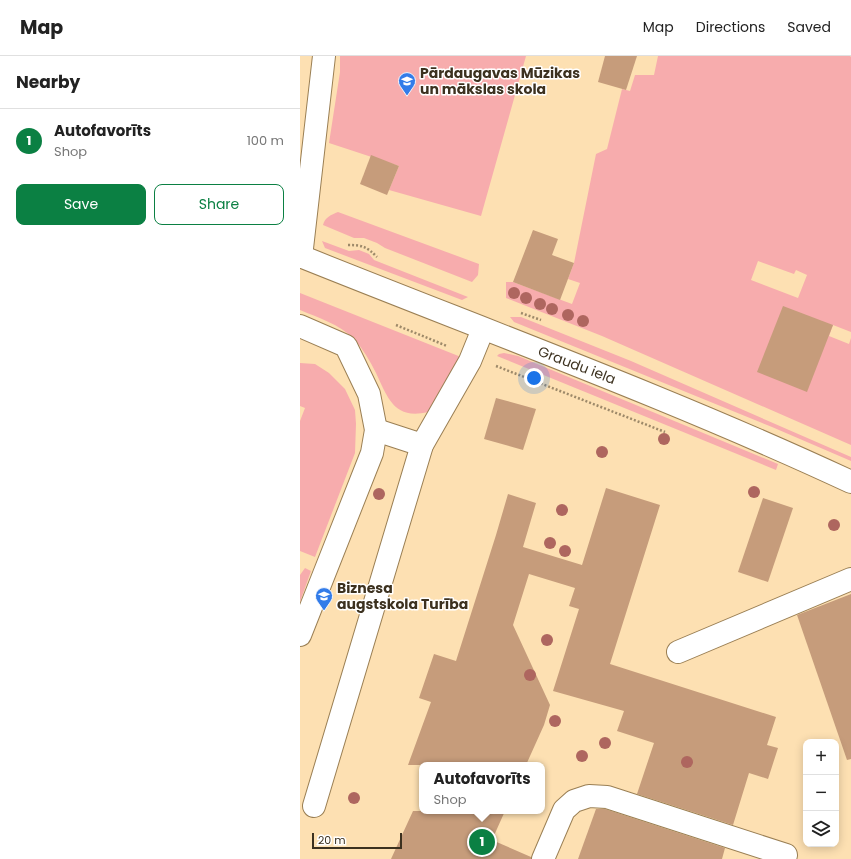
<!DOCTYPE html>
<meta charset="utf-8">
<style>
:root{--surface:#fff;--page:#f6f6f6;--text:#222;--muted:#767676;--line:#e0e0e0;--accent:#0b8043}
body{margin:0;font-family:Poppins,sans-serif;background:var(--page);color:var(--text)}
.controls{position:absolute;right:12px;bottom:12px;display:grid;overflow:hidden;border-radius:8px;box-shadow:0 2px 10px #0003}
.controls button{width:36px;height:36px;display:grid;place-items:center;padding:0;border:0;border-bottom:1px solid var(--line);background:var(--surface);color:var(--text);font:20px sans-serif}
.scale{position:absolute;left:12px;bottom:10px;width:90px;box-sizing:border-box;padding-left:4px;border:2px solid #3c311f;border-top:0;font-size:11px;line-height:14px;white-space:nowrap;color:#3c311f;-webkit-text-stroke:3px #fff;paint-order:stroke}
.you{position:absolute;left:234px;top:322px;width:14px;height:14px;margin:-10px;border:3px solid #fff;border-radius:50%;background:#1a73e8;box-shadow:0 0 0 6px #1a73e833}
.badge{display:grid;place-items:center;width:26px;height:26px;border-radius:50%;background:var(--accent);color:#fff;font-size:13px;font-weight:700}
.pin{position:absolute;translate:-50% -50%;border:2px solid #fff;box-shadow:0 1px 4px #0006}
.popup{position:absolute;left:119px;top:706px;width:126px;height:52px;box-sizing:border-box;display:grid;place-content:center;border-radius:8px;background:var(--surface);filter:drop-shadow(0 1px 3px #0005);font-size:13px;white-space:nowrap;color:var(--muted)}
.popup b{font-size:15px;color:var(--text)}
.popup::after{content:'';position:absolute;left:50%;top:100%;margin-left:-8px;border:8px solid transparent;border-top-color:var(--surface)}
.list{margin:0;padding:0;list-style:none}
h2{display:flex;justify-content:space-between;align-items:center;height:52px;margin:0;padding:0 16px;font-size:17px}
h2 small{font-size:13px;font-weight:400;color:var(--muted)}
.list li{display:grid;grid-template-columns:26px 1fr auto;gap:12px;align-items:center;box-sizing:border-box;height:64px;padding:0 16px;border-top:1px solid var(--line)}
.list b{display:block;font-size:15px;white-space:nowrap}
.list p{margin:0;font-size:13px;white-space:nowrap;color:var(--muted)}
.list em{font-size:13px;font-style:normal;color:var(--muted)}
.actions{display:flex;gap:8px;padding:12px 16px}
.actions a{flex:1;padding:9px 0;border:1px solid var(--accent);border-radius:8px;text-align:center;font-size:14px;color:var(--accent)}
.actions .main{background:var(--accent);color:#fff}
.icon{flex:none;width:22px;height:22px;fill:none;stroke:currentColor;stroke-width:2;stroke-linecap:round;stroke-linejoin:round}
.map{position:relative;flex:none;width:551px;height:803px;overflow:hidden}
header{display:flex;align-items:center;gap:24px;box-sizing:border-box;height:56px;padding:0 20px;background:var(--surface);border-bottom:1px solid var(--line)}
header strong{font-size:19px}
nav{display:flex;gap:22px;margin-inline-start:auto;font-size:14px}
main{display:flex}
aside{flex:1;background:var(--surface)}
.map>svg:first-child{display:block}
.green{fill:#f7acad;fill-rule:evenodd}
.building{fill:#c69c7b}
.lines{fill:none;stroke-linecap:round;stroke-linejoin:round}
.minor-casing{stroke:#9a7f54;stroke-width:24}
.major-casing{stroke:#9a7f54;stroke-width:24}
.path{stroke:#9d8969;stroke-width:2.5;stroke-dasharray:2 2;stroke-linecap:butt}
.minor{stroke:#fff;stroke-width:22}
.major{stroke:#fff;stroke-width:22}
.tree{fill:#ae665f}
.labels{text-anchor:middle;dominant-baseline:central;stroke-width:3;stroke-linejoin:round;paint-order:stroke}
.poi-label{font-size:14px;font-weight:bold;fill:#3c311f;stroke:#fff;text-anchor:start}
.street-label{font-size:14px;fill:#3c311f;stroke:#fff}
</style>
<header>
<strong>Map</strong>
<nav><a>Map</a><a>Directions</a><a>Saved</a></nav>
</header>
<main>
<aside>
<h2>Nearby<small></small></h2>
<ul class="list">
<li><span class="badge">1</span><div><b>Autofavorīts</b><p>Shop</p></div><em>100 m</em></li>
</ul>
<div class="actions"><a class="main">Save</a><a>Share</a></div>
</aside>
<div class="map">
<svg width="551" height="803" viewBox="0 0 551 803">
<rect width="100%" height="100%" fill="#fde0b2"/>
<g class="green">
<path d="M40,0H226L181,160L89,134L99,110L29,87L40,16Z"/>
<path d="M358,0H550L551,1V276L533,269L529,280L549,288L551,282V389L302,280L206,242V226H213L272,248L280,227L268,223L274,207L296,98L307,93L322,33L330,35L335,19H354ZM458,205L494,218L496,214L507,219L498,242L451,224Z"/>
<path d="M38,156L179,208L178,219L172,226L85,192L77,187L64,182H54L23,169C25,161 31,159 38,156Z"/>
<path d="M22,185L49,195L59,194L69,198L74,204L168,241L162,244L25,192Z"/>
<path d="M0,237L161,301L128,356C94,364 88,342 76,317C70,305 63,293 54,283C39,268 19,262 0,254Z"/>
<path d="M210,261H221L331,305L551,401V405L472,371L214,266Z"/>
<path d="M204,297L218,300L478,408L476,414L197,300L199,298Z"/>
<path d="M0,307L15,308L29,317L45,333L55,354L56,368L55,397L15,501L0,495V365L5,352L0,350Z"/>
<path d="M5,512L11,515L0,546V519Z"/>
</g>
<g class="building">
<path d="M305,0H337L326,34L298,26Z"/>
<path d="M71,99L99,110L87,139L60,128Z"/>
<path d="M233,174L258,183L252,199L274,207L260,244L213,226Z"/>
<path d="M483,250L533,269L507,336L457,316Z"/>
<path d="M196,342L236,353L223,394L184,383Z"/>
<path d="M306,432L360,449L310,608L476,661L467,689L478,692L468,723L449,717L433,769L337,738L354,687L317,675L324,655L253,635L279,553L269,550L275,532L229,518L213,569L250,649L244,669L226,709H108L131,646L119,642L134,598L156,605L196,479L208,438L236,447L223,491L282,509Z"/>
<path d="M463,442L493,452L468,526L438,516Z"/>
<path d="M551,538V703L547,704L497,559Z"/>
<path d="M296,753H305L425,792L422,803H278Z"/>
<path d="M113,755H205L192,784L231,801V803H91Z"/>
</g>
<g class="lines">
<g class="minor-casing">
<g id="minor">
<path d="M1,201L24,0"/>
<path d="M0,270L46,290L69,338L76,374L72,397L0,579"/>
<path d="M76,374L122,389"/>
<path d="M378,596L551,523"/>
<path d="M14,750L122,389L170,305L183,273"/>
<path d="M243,803L264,754L274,745L289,740L307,741L486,799"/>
</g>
</g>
<g class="major-casing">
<path id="major" d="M0,200C184,274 371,342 551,426"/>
</g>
<g class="path">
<path d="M48,189C63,189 67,191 77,201"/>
<path d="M221,257L241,264"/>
<path d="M96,269L147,290"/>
<path d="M196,310L365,376"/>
</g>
<use href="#minor" class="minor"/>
<use href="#major" class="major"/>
</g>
<g class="tree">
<circle cx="214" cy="237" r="6"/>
<circle cx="226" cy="242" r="6"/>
<circle cx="240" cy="248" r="6"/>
<circle cx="252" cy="253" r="6"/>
<circle cx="268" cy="259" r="6"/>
<circle cx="283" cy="265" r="6"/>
<circle cx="364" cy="383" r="6"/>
<circle cx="302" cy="396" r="6"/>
<circle cx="454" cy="436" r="6"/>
<circle cx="79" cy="438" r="6"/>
<circle cx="262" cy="454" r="6"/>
<circle cx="534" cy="469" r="6"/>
<circle cx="250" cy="487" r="6"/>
<circle cx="265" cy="495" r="6"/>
<circle cx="247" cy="584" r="6"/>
<circle cx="230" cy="619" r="6"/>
<circle cx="255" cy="665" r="6"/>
<circle cx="305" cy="687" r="6"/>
<circle cx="282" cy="700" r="6"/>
<circle cx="387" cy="706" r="6"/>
<circle cx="54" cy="742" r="6"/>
</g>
<defs>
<g id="school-pin" transform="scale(0.9)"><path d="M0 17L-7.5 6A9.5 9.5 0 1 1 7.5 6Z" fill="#337ce9" stroke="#fff"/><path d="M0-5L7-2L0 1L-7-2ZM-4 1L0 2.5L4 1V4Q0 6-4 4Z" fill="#fff"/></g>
<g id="university-pin" transform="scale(0.9)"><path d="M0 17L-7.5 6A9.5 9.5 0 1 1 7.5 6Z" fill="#337ce9" stroke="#fff"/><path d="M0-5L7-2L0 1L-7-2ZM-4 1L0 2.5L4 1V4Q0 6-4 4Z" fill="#fff"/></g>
</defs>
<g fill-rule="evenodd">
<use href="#school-pin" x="107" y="25"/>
<use href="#university-pin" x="24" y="540"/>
</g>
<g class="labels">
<g class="poi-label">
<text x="120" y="17">Pārdaugavas Mūzikas<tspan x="120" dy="16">un mākslas skola</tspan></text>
<text x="37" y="532">Biznesa<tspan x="37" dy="16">augstskola Turība</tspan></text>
</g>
<g class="street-label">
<text transform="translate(277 309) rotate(21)">Graudu iela</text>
</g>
</g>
</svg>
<div class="controls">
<button>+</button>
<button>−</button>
<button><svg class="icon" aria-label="layers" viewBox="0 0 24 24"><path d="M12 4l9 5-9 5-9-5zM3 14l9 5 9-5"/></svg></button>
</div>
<div class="scale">20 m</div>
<div class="you"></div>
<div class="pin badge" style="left:182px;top:786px">1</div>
<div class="popup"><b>Autofavorīts</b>Shop</div>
</div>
</main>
